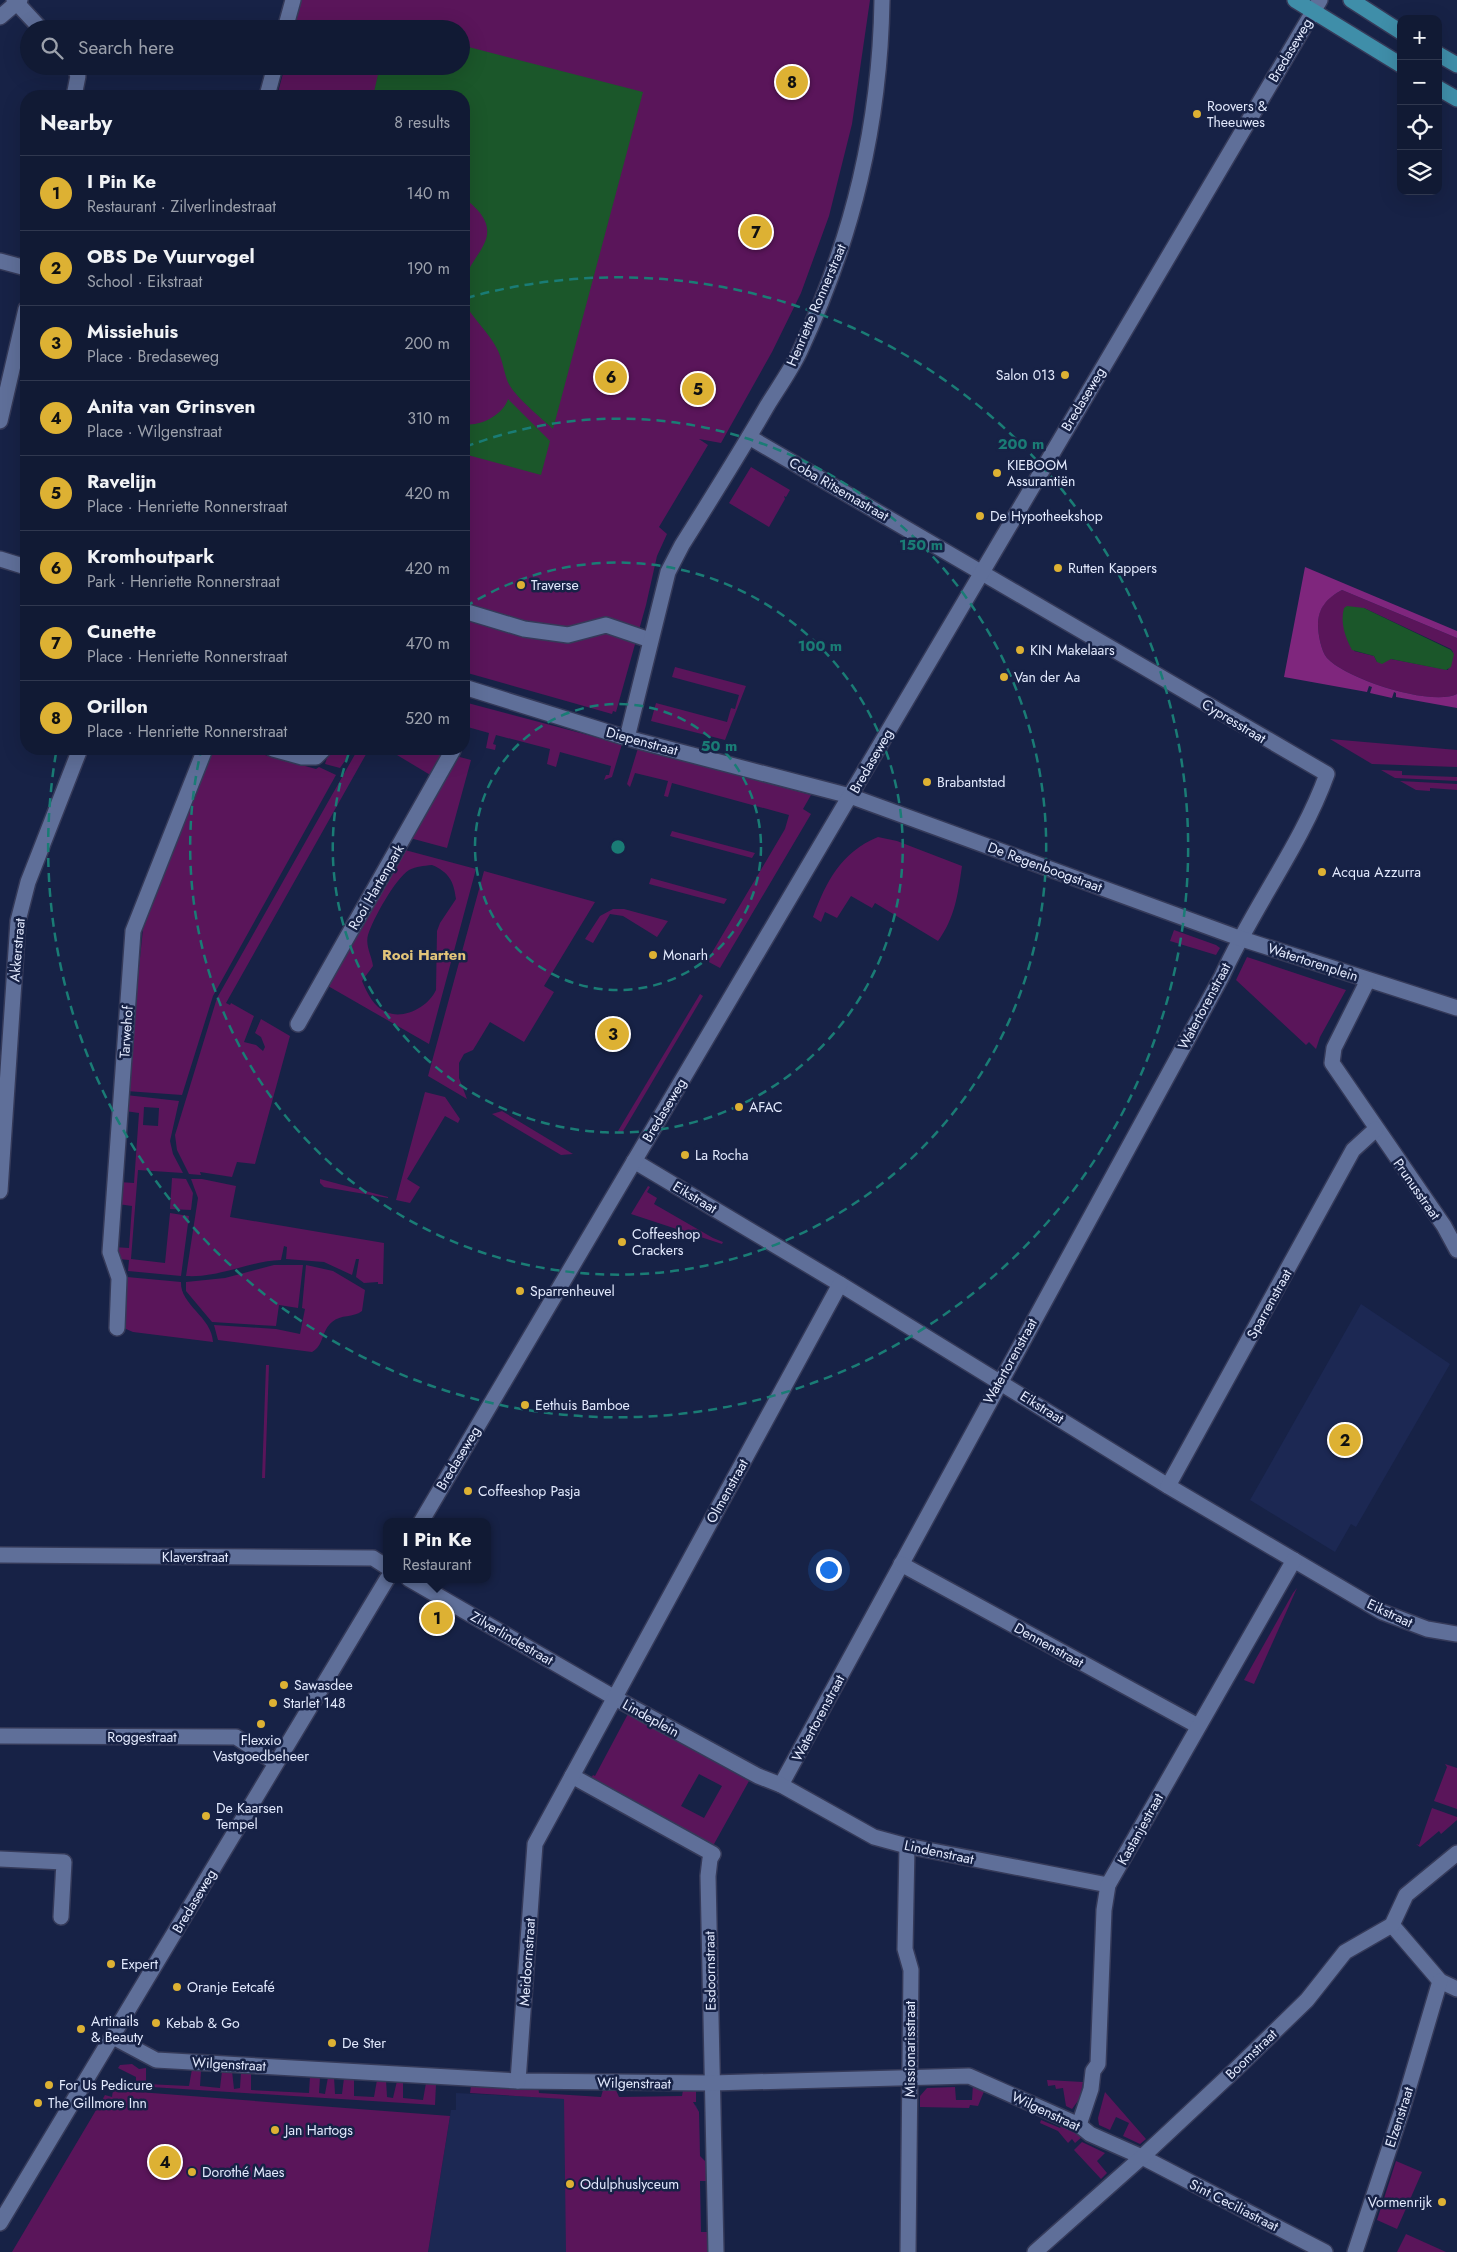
<!DOCTYPE html>
<meta charset="utf-8">
<style>
:root{--surface:#111a34;--page:#1e2740;--text:#f1f3f6;--muted:#9ca1ac;--line:#30384f;--accent:#ddb133}
body{margin:0;font-family:Jost,sans-serif;background:var(--page);color:var(--text)}
.controls{position:absolute;right:15px;top:15px;display:grid;overflow:hidden;border-radius:10px;box-shadow:0 5px 20px #0002}
.controls button{width:45px;height:45px;display:grid;place-items:center;padding:0;border:0;border-bottom:1px solid var(--line);background:var(--surface);color:var(--text);font:25px sans-serif}
.you{position:absolute;left:828px;top:1569px;width:18px;height:18px;margin:-12px;border:4px solid #fff;border-radius:50%;background:#1a73e8;box-shadow:0 0 0 8px #1a73e833}
.badge{display:grid;place-items:center;width:32px;height:32px;border-radius:50%;background:var(--accent);color:#111;font-size:16px;font-weight:700}
.pin{position:absolute;translate:-50% -50%;border:2px solid #fff;box-shadow:0 1px 5px #0006}
.popup{position:absolute;left:383px;top:1518px;width:108px;height:65px;box-sizing:border-box;display:grid;place-content:center;border-radius:10px;background:var(--surface);filter:drop-shadow(0 1px 4px #0005);font-size:16px;white-space:nowrap;color:var(--muted)}
.popup b{font-size:19px;color:var(--text)}
.popup::after{content:'';position:absolute;left:50%;top:100%;margin-left:-10px;border:10px solid transparent;border-top-color:var(--surface)}
.list{margin:0;padding:0;list-style:none}
h2{display:flex;justify-content:space-between;align-items:center;height:65px;margin:0;padding:0 20px;font-size:21px}
h2 small{font-size:16px;font-weight:400;color:var(--muted)}
.list li{display:grid;grid-template-columns:32px 1fr auto;gap:15px;align-items:center;box-sizing:border-box;height:75px;padding:0 20px;border-top:1px solid var(--line)}
.list b{display:block;font-size:19px;white-space:nowrap}
.list p{margin:0;font-size:16px;white-space:nowrap;color:var(--muted)}
.list em{font-size:16px;font-style:normal;color:var(--muted)}
.icon{flex:none;width:28px;height:28px;fill:none;stroke:currentColor;stroke-width:2;stroke-linecap:round;stroke-linejoin:round}
.map{position:relative;flex:none;width:1457px;height:2252px;overflow:hidden}
.search{position:absolute;background:var(--surface);box-shadow:0 5px 20px #0002;left:20px;top:20px;width:450px;height:55px;display:flex;align-items:center;gap:12px;box-sizing:border-box;padding:0 18px;border-radius:28px;color:var(--muted);font-size:19px}
.panel{position:absolute;background:var(--surface);box-shadow:0 5px 20px #0002;left:20px;top:90px;width:450px;height:665px;border-radius:20px}
.map>svg:first-child{display:block}
.built{fill:#1c2853}
.green{fill:#5a155a;fill-rule:evenodd}
.forest{fill:#7f267d}
.water{fill:#1b572a}
.lines{fill:none;stroke-linecap:round;stroke-linejoin:round}
.minor-casing{stroke:#353a59;stroke-width:18}
.major-casing{stroke:#353a59;stroke-width:18}
.minor{stroke:#5f6f99;stroke-width:15}
.major{stroke:#3f8ea9;stroke-width:15}
.ring{fill:none;stroke:#1a7c75;stroke-width:2.5;stroke-dasharray:9 6}
.poi-dot{fill:#ddb133;stroke:#172246;stroke-width:2}
.labels{text-anchor:middle;dominant-baseline:central;stroke-width:5;stroke-linejoin:round;paint-order:stroke}
.street-label{font-size:14px;fill:#e3eafe;stroke:#172246}
.poi-label{font-size:14px;fill:#e3eafe;stroke:#172246;text-anchor:start}
.neighbourhood-label{font-size:15px;font-weight:bold;fill:#e3c57a;stroke:#172246}
.centre{fill:#1a7c75;stroke:#172246;stroke-width:2.5}
.ring-label{font-size:15px;text-anchor:middle;font-weight:bold;fill:#1a7c75;stroke:#172246;stroke-width:5;stroke-linejoin:round;paint-order:stroke}
</style>
<div class="map">
<svg width="1457" height="2252" viewBox="0 0 1457 2252">
<rect width="100%" height="100%" fill="#172246"/>
<g class="built">
<path d="M1361,1304L1450,1364L1356,1527L1351,1524L1335,1552L1250,1500Z"/>
<path d="M456,2093L696,2105L699,2112L701,2252H428L450,2116L451,2110H456Z"/>
</g>
<g class="green">
<path d="M299,0H870L852,124L829,216L801,293L772,352L721,443L699,439L708,445L659,527L667,534L657,556L646,605L616,712L613,711L612,714L464,672V96H277L285,66H461V29H294Z"/>
<path d="M751,467L790,490L786,497L784,496L785,499L769,527L729,503Z"/>
<path d="M1342,590L1457,638V694C1432,707 1346,679 1327,658C1321,651 1318,634 1318,625C1318,607 1327,598 1342,590ZM1364,608L1451,649L1453,652L1448,670L1391,659L1377,662L1374,656L1354,651Z"/>
<path d="M675,667L746,686L725,740L651,721L656,703L727,722L731,708L735,709L739,695L672,677Z"/>
<path d="M464,702L622,744L612,777L604,780L606,775H609L611,766L560,752L556,767L547,764L550,749L496,735L493,744L496,745L495,750L486,748L489,733L464,726Z"/>
<path d="M1330,739L1457,750V767L1372,764Z"/>
<path d="M638,748L811,795L803,809L811,814L720,968L707,961L785,829L789,815L672,783L668,797L664,796L668,781L635,773L630,787L627,784Z"/>
<path d="M213,749H243L316,769L319,767L336,775L213,996L182,1095L126,1091L143,929Z"/>
<path d="M330,749H353L340,768L325,764Z"/>
<path d="M358,749H369L226,1003L230,1005L231,1003L254,1016L244,1042L256,1045L263,1051L265,1047L261,1037L255,1033L261,1019L290,1036L255,1164L237,1162L232,1177L200,1172L201,1175L189,1174L177,1150L175,1135L217,998Z"/>
<path d="M387,749H429L445,753L432,776Z"/>
<path d="M456,756L471,760L447,848L410,838Z"/>
<path d="M1381,770L1402,771V775L1457,777V781L1395,778Z"/>
<path d="M1400,781L1457,784V790L1430,788V791L1416,790Z"/>
<path d="M672,831L755,853L752,858L670,836Z"/>
<path d="M878,837L897,841L962,866C958,894 955,918 938,941L875,903L872,908L851,896L837,918L825,912L821,922L813,917C826,882 841,852 878,837Z"/>
<path d="M405,850L476,869L429,1044L328,986ZM432,865C449,872 454,882 456,899L440,923L437,931L436,990C428,1007 404,1020 386,1012C374,1007 367,993 362,981L373,966C372,956 365,946 368,935C373,919 395,879 409,870C417,866 423,866 432,865Z"/>
<path d="M484,871L595,902L544,986L554,992L524,1042L490,1022L473,1050L464,1054L459,1063V1078L467,1099L428,1076Z"/>
<path d="M651,878L727,899L724,904L649,884Z"/>
<path d="M613,909H624L668,921L657,937L623,916L610,914L593,943L585,939L600,916Z"/>
<path d="M1174,930L1216,945L1220,948L1216,955L1170,941Z"/>
<path d="M1247,957L1346,990L1320,1037L1316,1049L1309,1042L1306,1045L1236,980Z"/>
<path d="M700,994L703,996L622,1133H619L618,1131Z"/>
<path d="M425,1092L445,1097L460,1119L458,1123L445,1116L407,1179L420,1187L410,1203L396,1200Z"/>
<path d="M126,1095L179,1101L170,1141L173,1154L183,1173L138,1170L131,1259L165,1263L170,1213L189,1216L181,1276L128,1271L129,1260L119,1259L114,1247L129,1248L132,1206L118,1204L119,1182L134,1183L139,1113L125,1111ZM144,1107L159,1108L158,1126L143,1125Z"/>
<path d="M502,1111L573,1154L561,1155L492,1114Z"/>
<path d="M172,1178L186,1179L193,1193L191,1210L170,1209Z"/>
<path d="M191,1179H202L236,1186L230,1217L384,1243L383,1284H378V1282L364,1283L356,1277L359,1259H356L352,1275L324,1262L286,1259L287,1247L284,1246L281,1260C248,1261 220,1278 186,1276L198,1198Z"/>
<path d="M320,1179L388,1197V1198L324,1187L320,1183Z"/>
<path d="M648,1186L650,1187L647,1192L657,1198L654,1204L713,1238L723,1242L722,1244L631,1214Z"/>
<path d="M274,1265H303L298,1308L279,1305L276,1326L212,1322L186,1291V1282L225,1278Z"/>
<path d="M306,1265L333,1271L365,1290L362,1311C353,1318 341,1314 332,1322C321,1331 324,1346 312,1352L218,1340L214,1325L276,1329L300,1334L305,1309L302,1308Z"/>
<path d="M127,1277L181,1282C180,1305 212,1317 213,1342L133,1332L126,1329L122,1319Z"/>
<path d="M266,1365H269L265,1478H262Z"/>
<path d="M1297,1588L1254,1684L1244,1680L1293,1593Z"/>
<path d="M629,1712L748,1776L749,1781L714,1844L710,1846L590,1780L593,1775L595,1776ZM699,1774L722,1786L704,1818L681,1806Z"/>
<path d="M1445,1764L1457,1768V1809L1434,1801L1447,1767Z"/>
<path d="M1432,1808L1457,1817V1820L1441,1834L1439,1831L1420,1847L1416,1844L1419,1845Z"/>
<path d="M132,2064L139,2069L146,2068V2084L189,2086L192,2069L201,2071L200,2086L220,2088L222,2071H232L234,2089L240,2088L241,2072L251,2073V2090L309,2093L310,2076L320,2077L319,2093L325,2094L328,2077H334L335,2094H342L344,2078L354,2079V2096L374,2097L377,2080H386L387,2097L393,2098L397,2081L403,2082V2098L423,2100L426,2083L436,2084L435,2105L136,2086V2077L118,2068L120,2065Z"/>
<path d="M1047,2080L1083,2082L1080,2098L1072,2109L1066,2106L1063,2088L1056,2089L1055,2085L1048,2086Z"/>
<path d="M973,2084L985,2089L978,2106L970,2105L969,2108L920,2107V2096L927,2088L955,2087L956,2100H972Z"/>
<path d="M534,2085L538,2086L539,2093L601,2097L603,2090H616L619,2097L682,2096L683,2090L696,2088V2102H693L699,2112L700,2156L705,2161L714,2152L707,2181H700L701,2232H708L713,2246L707,2252H566L564,2099L470,2093L471,2086L513,2088Z"/>
<path d="M113,2090L450,2116L428,2252H12L105,2095L112,2097Z"/>
<path d="M1105,2092L1146,2139L1140,2144L1123,2136L1129,2123L1116,2117L1110,2130L1099,2125L1098,2118Z"/>
<path d="M1041,2120L1060,2128L1062,2124L1076,2131L1082,2137L1075,2143L1072,2139L1068,2143L1058,2131L1040,2123Z"/>
<path d="M1082,2142L1105,2153L1097,2161L1107,2173L1101,2179L1074,2150Z"/>
<path d="M1396,2161L1422,2172L1397,2229L1377,2220Z"/>
<path d="M1406,2234L1446,2252H1397Z"/>
</g>
<path class="forest" d="M1305,567L1457,631V638L1342,590C1327,598 1318,608 1318,625C1318,634 1321,651 1327,658C1346,679 1432,707 1457,694V708L1396,697V693L1394,692L1392,698L1370,693L1372,687L1369,686L1367,692L1284,677Z"/>
<g class="water">
<path d="M461,45L643,92L553,429C541,418 518,399 510,386C504,377 503,358 496,347C490,334 466,311 464,300C454,256 521,241 464,198V96H373L380,66H461Z"/>
<path d="M508,399L550,441L541,475L464,454V424C480,427 503,415 508,399Z"/>
<path d="M1347,606L1364,608L1451,650L1454,654L1451,667L1446,670L1391,659L1382,664L1377,662L1374,656L1352,650C1345,637 1340,622 1344,608Z"/>
</g>
<g class="lines">
<g class="minor-casing">
<g id="minor">
<path d="M14,0L41,29"/>
<path d="M0,17L20,0"/>
<path d="M285,29L293,0"/>
<path d="M74,66L78,76L74,96"/>
<path d="M267,96L275,66"/>
<path d="M0,261L26,268"/>
<path d="M0,421L26,309"/>
<path d="M749,437L1327,774C1302,844 1253,907 1222,976L781,1785"/>
<path d="M0,559L26,567"/>
<path d="M464,611L524,629L568,635L606,625L650,640"/>
<path d="M464,687L627,738L850,796L1239,938L1457,1008"/>
<path d="M627,738L668,572L682,545C711,499 740,453 767,406C778,388 791,370 800,351C853,237 880,125 882,0"/>
<path d="M273,749L302,757H316L324,749"/>
<path d="M1368,980L1334,1048L1332,1063L1444,1226L1457,1250"/>
<path d="M298,1024L453,750"/>
<path d="M634,1161L840,1284L1168,1486L1382,1612L1427,1629L1457,1634"/>
<path d="M0,1191L18,921L28,882L80,749"/>
<path d="M117,1328L119,1278L110,1252L133,931L205,749"/>
<path d="M1168,1486L1353,1150L1376,1129"/>
<path d="M421,1522L1320,0"/>
<path d="M0,1555L373,1558L387,1567"/>
<path d="M901,1564L1198,1726"/>
<path d="M409,1579L615,1698L758,1776L781,1785L874,1837L907,1846L1108,1885"/>
<path d="M0,1736L236,1737L276,1763"/>
<path d="M572,1776L713,1854L710,1859L708,1876L716,2252"/>
<path d="M907,1846L905,1949L911,1970L908,2252"/>
<path d="M0,1859L64,1862L61,1917"/>
<path d="M1392,1925L1440,1981L1457,1989"/>
<path d="M113,2037L156,2060L518,2081L712,2083L969,2076L1079,2125L1090,2134L1142,2157L1325,2252"/>
<path d="M518,2081L535,1844L840,1284"/>
<path d="M1079,2125L1091,2089L1093,2071L1098,2064L1104,1910L1108,1885L1294,1560"/>
<path d="M0,2223L387,1579"/>
<path d="M1035,2252L1142,2157L1235,2070L1307,2000L1345,1952L1392,1925L1406,1895L1457,1853"/>
<path d="M1355,2252L1402,2110L1440,1981"/>
</g>
</g>
<g class="major-casing">
<g id="major">
<path d="M1295,0L1401,65"/>
<path d="M1351,0L1401,32"/>
<path d="M1438,54L1457,65"/>
<path d="M1438,88L1457,99"/>
</g>
</g>
<use href="#minor" class="minor"/>
<use href="#major" class="major"/>
</g>
<g class="ring">
<circle cx="618" cy="847" r="143"/>
<path d="M465 607A285 285 0 1 1 350 750"/>
<path d="M465 447A428 428 0 1 1 201 751"/>
<path d="M466 298A570 570 0 1 1 56 753"/>
</g>
<g class="poi-dot">
<circle cx="1197" cy="114" r="5"/>
<circle cx="1065" cy="375" r="5"/>
<circle cx="997" cy="473" r="5"/>
<circle cx="980" cy="516" r="5"/>
<circle cx="1058" cy="568" r="5"/>
<circle cx="521" cy="585" r="5"/>
<circle cx="1020" cy="650" r="5"/>
<circle cx="1004" cy="677" r="5"/>
<circle cx="927" cy="782" r="5"/>
<circle cx="1322" cy="872" r="5"/>
<circle cx="653" cy="955" r="5"/>
<circle cx="739" cy="1107" r="5"/>
<circle cx="685" cy="1155" r="5"/>
<circle cx="622" cy="1242" r="5"/>
<circle cx="520" cy="1291" r="5"/>
<circle cx="525" cy="1405" r="5"/>
<circle cx="468" cy="1491" r="5"/>
<circle cx="284" cy="1685" r="5"/>
<circle cx="273" cy="1703" r="5"/>
<circle cx="261" cy="1724" r="5"/>
<circle cx="206" cy="1816" r="5"/>
<circle cx="111" cy="1964" r="5"/>
<circle cx="177" cy="1987" r="5"/>
<circle cx="156" cy="2023" r="5"/>
<circle cx="81" cy="2029" r="5"/>
<circle cx="332" cy="2043" r="5"/>
<circle cx="49" cy="2085" r="5"/>
<circle cx="38" cy="2103" r="5"/>
<circle cx="275" cy="2130" r="5"/>
<circle cx="192" cy="2172" r="5"/>
<circle cx="570" cy="2184" r="5"/>
<circle cx="1442" cy="2202" r="5"/>
</g>
<g class="labels">
<g class="street-label">
<text transform="translate(1290 50) rotate(-59)">Bredaseweg</text>
<text transform="translate(816 305) rotate(-67)">Henriette Ronnerstraat</text>
<text transform="translate(1083 399) rotate(-59)">Bredaseweg</text>
<text transform="translate(839 489) rotate(30)">Coba Ritsemastraat</text>
<text transform="translate(1234 721) rotate(31)">Cypresstraat</text>
<text transform="translate(642 741) rotate(15)">Diepenstraat</text>
<text transform="translate(871 761) rotate(-60)">Bredaseweg</text>
<text transform="translate(1045 867) rotate(20)">De Regenboogstraat</text>
<text transform="translate(376 887) rotate(-60)">Rooi Hartenpark</text>
<text transform="translate(17 950) rotate(-85)">Akkerstraat</text>
<text transform="translate(1313 962) rotate(18)">Watertorenplein</text>
<text transform="translate(1204 1006) rotate(-62)">Watertorenstraat</text>
<text transform="translate(126 1032) rotate(-86)">Tarwehof</text>
<text transform="translate(664 1110) rotate(-59)">Bredaseweg</text>
<text transform="translate(1417 1189) rotate(55)">Prunusstraat</text>
<text transform="translate(695 1197) rotate(31)">Eikstraat</text>
<text transform="translate(1269 1304) rotate(-61)">Sparrenstraat</text>
<text transform="translate(1010 1361) rotate(-61)">Watertorenstraat</text>
<text transform="translate(1042 1407) rotate(32)">Eikstraat</text>
<text transform="translate(458 1458) rotate(-59)">Bredaseweg</text>
<text transform="translate(727 1491) rotate(-61)">Olmenstraat</text>
<text x="195" y="1557">Klaverstraat</text>
<text transform="translate(1390 1613) rotate(25)">Eikstraat</text>
<text transform="translate(512 1638) rotate(30)">Zilverlindestraat</text>
<text transform="translate(1049 1645) rotate(29)">Dennenstraat</text>
<text transform="translate(651 1718) rotate(29)">Lindeplein</text>
<text transform="translate(818 1718) rotate(-62)">Watertorenstraat</text>
<text x="142" y="1737">Roggestraat</text>
<text transform="translate(1140 1829) rotate(-61)">Kastanjestraat</text>
<text transform="translate(939 1852) rotate(12)">Lindenstraat</text>
<text transform="translate(194 1901) rotate(-59)">Bredaseweg</text>
<text transform="translate(527 1962) rotate(-86)">Meidoornstraat</text>
<text transform="translate(710 1971) rotate(-91)">Esdoornstraat</text>
<text transform="translate(910 2049) rotate(-90)">Missionarisstraat</text>
<text transform="translate(1251 2054) rotate(-44)">Boomstraat</text>
<text transform="translate(229 2064) rotate(3)">Wilgenstraat</text>
<text transform="translate(634 2083) rotate(1)">Wilgenstraat</text>
<text transform="translate(1046 2111) rotate(25)">Wilgenstraat</text>
<text transform="translate(1399 2117) rotate(-72)">Elzenstraat</text>
<text transform="translate(1234 2205) rotate(27)">Sint Ceciliastraat</text>
</g>
<g class="poi-label">
<text x="1207" y="106">Roovers &amp;<tspan x="1207" dy="16">Theeuwes</tspan></text>
<text x="1055" y="375" text-anchor="end">Salon 013</text>
<text x="1007" y="465">KIEBOOM<tspan x="1007" dy="16">Assurantiën</tspan></text>
<text x="990" y="516">De Hypotheekshop</text>
<text x="1068" y="568">Rutten Kappers</text>
<text x="531" y="585">Traverse</text>
<text x="1030" y="650">KIN Makelaars</text>
<text x="1014" y="677">Van der Aa</text>
<text x="937" y="782">Brabantstad</text>
<text x="1332" y="872">Acqua Azzurra</text>
<text x="663" y="955">Monarh</text>
<text x="749" y="1107">AFAC</text>
<text x="695" y="1155">La Rocha</text>
<text x="632" y="1234">Coffeeshop<tspan x="632" dy="16">Crackers</tspan></text>
<text x="530" y="1291">Sparrenheuvel</text>
<text x="535" y="1405">Eethuis Bamboe</text>
<text x="478" y="1491">Coffeeshop Pasja</text>
<text x="294" y="1685">Sawasdee</text>
<text x="283" y="1703">Starlet 148</text>
<text x="261" y="1740" text-anchor="middle">Flexxio<tspan x="261" dy="16">Vastgoedbeheer</tspan></text>
<text x="216" y="1808">De Kaarsen<tspan x="216" dy="16">Tempel</tspan></text>
<text x="121" y="1964">Expert</text>
<text x="187" y="1987">Oranje Eetcafé</text>
<text x="91" y="2021">Artinails<tspan x="91" dy="16">&amp; Beauty</tspan></text>
<text x="166" y="2023">Kebab &amp; Go</text>
<text x="342" y="2043">De Ster</text>
<text x="59" y="2085">For Us Pedicure</text>
<text x="48" y="2103">The Gillmore Inn</text>
<text x="285" y="2130">Jan Hartogs</text>
<text x="202" y="2172">Dorothé Maes</text>
<text x="580" y="2184">Odulphuslyceum</text>
<text x="1432" y="2202" text-anchor="end">Vormenrijk</text>
</g>
<g class="neighbourhood-label">
<text x="424" y="955">Rooi Harten</text>
</g>
</g>
<circle cx="618" cy="847" r="8" class="centre"/>
<g class="ring-label">
<text x="1021" y="449">200 m</text>
<text x="921" y="550">150 m</text>
<text x="820" y="651">100 m</text>
<text x="719" y="751">50 m</text>
</g>
</svg>
<div class="controls">
<button>+</button>
<button>−</button>
<button><svg class="icon" aria-label="locate" viewBox="0 0 24 24"><circle cx="12" cy="12" r="6"/><path d="M12 2v4M12 18v4M2 12h4M18 12h4"/></svg></button>
<button><svg class="icon" aria-label="layers" viewBox="0 0 24 24"><path d="M12 4l9 5-9 5-9-5zM3 14l9 5 9-5"/></svg></button>
</div>
<div class="you"></div>
<div class="pin badge" style="left:437px;top:1618px">1</div>
<div class="popup"><b>I Pin Ke</b>Restaurant</div>
<div class="pin badge" style="left:1345px;top:1440px">2</div>
<div class="pin badge" style="left:613px;top:1034px">3</div>
<div class="pin badge" style="left:165px;top:2162px">4</div>
<div class="pin badge" style="left:698px;top:389px">5</div>
<div class="pin badge" style="left:611px;top:377px">6</div>
<div class="pin badge" style="left:756px;top:232px">7</div>
<div class="pin badge" style="left:792px;top:82px">8</div>
<div class="search"><svg class="icon" aria-label="search" viewBox="0 0 24 24"><circle cx="10" cy="10" r="6"/><path d="M15 15l6 6"/></svg>Search here</div>
<section class="panel">
<h2>Nearby<small>8 results</small></h2>
<ul class="list">
<li><span class="badge">1</span><div><b>I Pin Ke</b><p>Restaurant · Zilverlindestraat</p></div><em>140 m</em></li>
<li><span class="badge">2</span><div><b>OBS De Vuurvogel</b><p>School · Eikstraat</p></div><em>190 m</em></li>
<li><span class="badge">3</span><div><b>Missiehuis</b><p>Place · Bredaseweg</p></div><em>200 m</em></li>
<li><span class="badge">4</span><div><b>Anita van Grinsven</b><p>Place · Wilgenstraat</p></div><em>310 m</em></li>
<li><span class="badge">5</span><div><b>Ravelijn</b><p>Place · Henriette Ronnerstraat</p></div><em>420 m</em></li>
<li><span class="badge">6</span><div><b>Kromhoutpark</b><p>Park · Henriette Ronnerstraat</p></div><em>420 m</em></li>
<li><span class="badge">7</span><div><b>Cunette</b><p>Place · Henriette Ronnerstraat</p></div><em>470 m</em></li>
<li><span class="badge">8</span><div><b>Orillon</b><p>Place · Henriette Ronnerstraat</p></div><em>520 m</em></li>
</ul>
</section>
</div>
